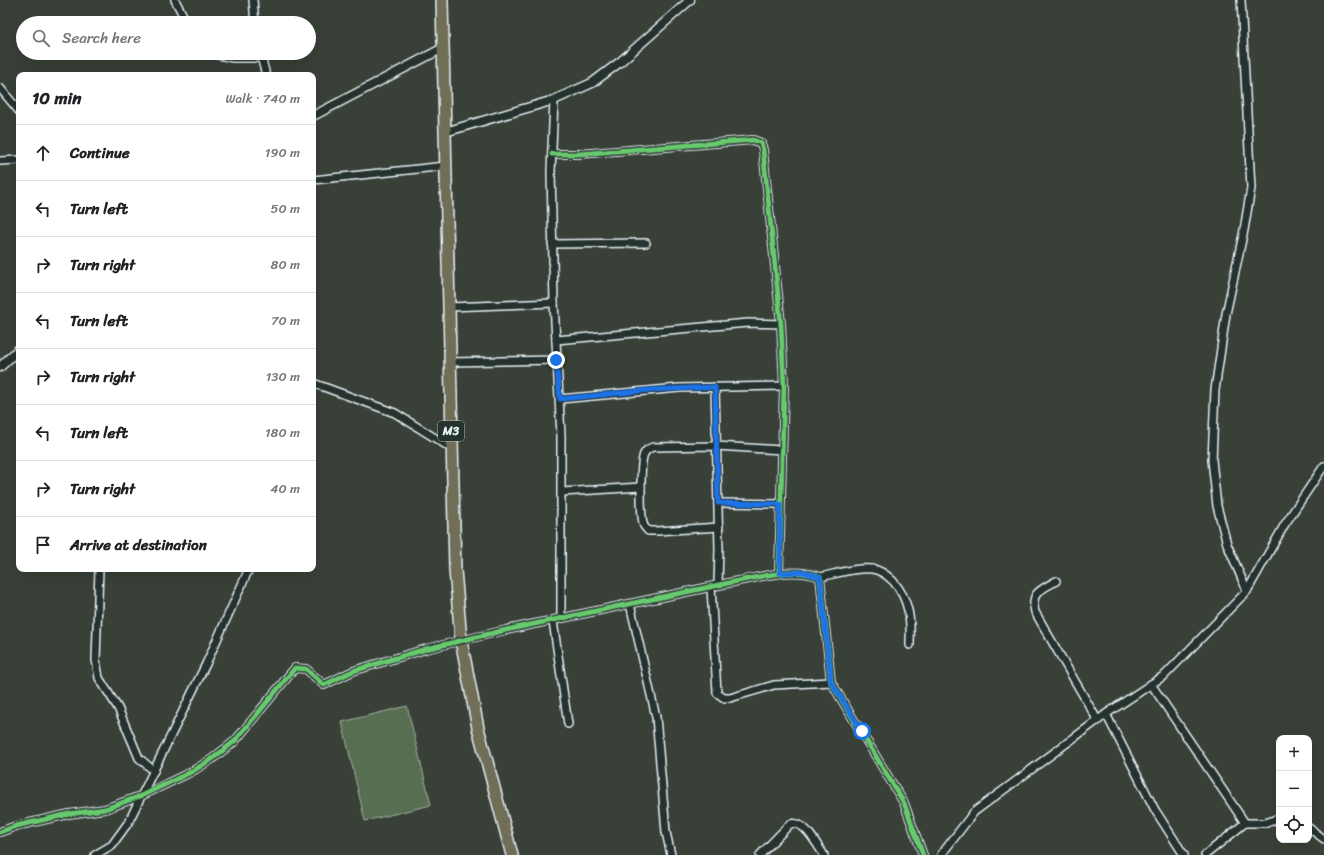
<!DOCTYPE html>
<meta charset="utf-8">
<style>
:root{--surface:#fff;--page:#f2f2f2;--text:#202124;--muted:#757577;--line:#e0e0e0}
body{margin:0;font-family:Sriracha,sans-serif;background:var(--page);color:var(--text)}
.controls{position:absolute;right:12px;bottom:12px;display:grid;overflow:hidden;border-radius:8px;box-shadow:0 4px 16px #0002}
.controls button{width:36px;height:36px;display:grid;place-items:center;padding:0;border:0;border-bottom:1px solid var(--line);background:var(--surface);color:var(--text);font:20px sans-serif}
.stop{position:absolute;width:12px;height:12px;margin:-9px;border:3px solid #1a73e8;border-radius:50%;background:#fff}
.stop.end{background:#1a73e8;border-color:#fff;box-shadow:0 1px 4px #0008}
.list{margin:0;padding:0;list-style:none}
h2{display:flex;justify-content:space-between;align-items:center;height:52px;margin:0;padding:0 16px;font-size:17px}
h2 small{font-size:13px;font-weight:400;color:var(--muted)}
.list li{display:grid;grid-template-columns:26px 1fr auto;gap:12px;align-items:center;box-sizing:border-box;height:56px;padding:0 16px;border-top:1px solid var(--line)}
.list b{display:block;font-size:15px;white-space:nowrap}
.list em{font-size:13px;font-style:normal;color:var(--muted)}
.icon{flex:none;width:22px;height:22px;fill:none;stroke:currentColor;stroke-width:2;stroke-linecap:round;stroke-linejoin:round}
.map{position:relative;flex:none;width:1324px;height:855px;overflow:hidden}
.search{position:absolute;background:var(--surface);box-shadow:0 4px 16px #0002;left:16px;top:16px;width:300px;height:44px;display:flex;align-items:center;gap:10px;box-sizing:border-box;padding:0 14px;border-radius:22px;color:var(--muted);font-size:15px}
.panel{position:absolute;background:var(--surface);box-shadow:0 4px 16px #0002;left:16px;top:72px;width:300px;height:500px;border-radius:8px}
.map>svg:first-child{display:block}
.green{fill:#596e51;stroke:#a0b0a4}
.lines{fill:none;stroke-linecap:round;stroke-linejoin:round}
.minor-casing{stroke:#e8f1f8;stroke-width:10}
.tertiary-casing{stroke:#e8f1f8;stroke-width:11}
.primary-casing{stroke:#e8f1f8;stroke-width:14}
.minor{stroke:#26332d;stroke-width:7}
.tertiary{stroke:#26332d;stroke-width:8}
.primary{stroke:#716e59;stroke-width:11}
.cycleway-casing{stroke:#26332d;stroke-width:8}
.cycleway{stroke:#67ca6e;stroke-width:5}
.route{stroke:#1a73e8;stroke-width:5}
.labels{text-anchor:middle;dominant-baseline:central;stroke-width:3.5;stroke-linejoin:round;paint-order:stroke}
.shield{fill:#26332d;stroke:#aeb8bb;stroke-width:1}
.shield-label{font-size:12px;font-weight:bold;fill:#e8f1f8}
</style>
<div class="map">
<svg width="1324" height="855" viewBox="0 0 1324 855">
<rect width="100%" height="100%" fill="#394037"/>
<filter id="ink" filterUnits="userSpaceOnUse"><feTurbulence type="fractalNoise" baseFrequency=".025" numOctaves="2"/><feDisplacementMap in="SourceGraphic" scale="8" xChannelSelector="R" yChannelSelector="G"/><feConvolveMatrix kernelMatrix="1 2 1 2 8 2 1 2 1" color-interpolation-filters="sRGB"/></filter>
<g filter="url(#ink)">
<path class="green" d="M407,706L431,805L365,821L342,722Z"/>
<g class="lines">
<g class="minor-casing">
<g id="minor">
<path d="M175,0L187,23"/>
<path d="M253,0L255,23"/>
<path d="M1241,0L1251,188L1244,230L1226,314L1215,390L1212,460L1217,506L1227,544L1247,591"/>
<path d="M209,53L233,58H262"/>
<path d="M260,53L266,75"/>
<path d="M0,88L19,111"/>
<path d="M554,100L551,172L554,303L561,436V618"/>
<path d="M552,154H579L753,140L761,143L763,150L781,324L784,386L779,573"/>
<path d="M0,161L19,160"/>
<path d="M313,180L446,166"/>
<path d="M552,244L646,243"/>
<path d="M449,307L554,303"/>
<path d="M556,340L748,323L781,324"/>
<path d="M450,362L556,360"/>
<path d="M313,383L395,413L451,448"/>
<path d="M715,387L719,549L718,585"/>
<path d="M560,399L679,388L784,386"/>
<path d="M562,492L641,487"/>
<path d="M718,503L780,504"/>
<path d="M719,527L657,531H648C647,529 645,528 644,526C640,518 640,462 644,454C646,450 649,448 653,447L716,446L782,450"/>
<path d="M99,569L96,660L99,678L118,708L139,758L154,771"/>
<path d="M820,577C835,574 856,567 872,569C881,570 887,575 893,581C910,600 911,621 910,645"/>
<path d="M1056,581C1041,590 1030,592 1035,612L1098,721"/>
<path d="M711,587L717,693L724,698H730L774,685L831,682"/>
<path d="M630,604L656,717L666,832L671,855"/>
<path d="M553,621L568,724"/>
<path d="M1151,684L1245,823H1266L1279,818"/>
<path d="M1106,714L1155,810L1184,855"/>
<path d="M1309,828L1324,839"/>
<path d="M0,832L16,826L69,814L105,809L143,795L191,772L212,759L235,741L295,668L306,669L324,685L353,671L426,649L506,630L738,581C766,576 793,567 820,577L831,682L904,803L923,855"/>
<path d="M95,855L112,845L128,823L206,664L249,569"/>
<path d="M760,855L790,824C805,820 816,844 824,855"/>
<path d="M941,855L974,812L1106,714L1165,675L1209,630L1247,591L1285,524L1324,466"/>
<path d="M1205,855L1245,823"/>
</g>
</g>
<g class="tertiary-casing">
<g id="tertiary">
<path d="M313,116L443,48"/>
<path d="M445,132L554,100L592,83L620,62L690,0"/>
<path d="M0,367L19,349"/>
</g>
</g>
<g class="primary-casing">
<path id="primary" d="M442,0L455,570L461,640L478,728L512,855"/>
</g>
<use href="#minor" class="minor"/>
<use href="#tertiary" class="tertiary"/>
<use href="#primary" class="primary"/>
<g class="cycleway-casing">
<g id="cycleway">
<path d="M552,154H579L753,140L761,143L763,150L781,324L784,386L779,573"/>
<path d="M0,832L16,826L69,814L105,809L143,795L191,772L212,759L235,741L295,668L306,669L324,685L353,671L426,649L506,630L738,581C766,576 793,567 820,577L831,682L904,803L923,855"/>
</g>
</g>
<use href="#cycleway" class="cycleway"/>
</g>
</g>
<g class="lines" filter="url(#ink)">
<path class="route" d="M556,360L560,399L650,390L715,387L718,503L780,504V573L804,572L820,577L831,682L862,731"/>
</g>
<g class="labels">
<rect class="shield" x="438" y="421" width="26" height="20" rx="3"/>
<g class="shield-label">
<text x="451" y="431">M3</text>
</g>
</g>
</svg>
<div class="controls">
<button>+</button>
<button>−</button>
<button><svg class="icon" aria-label="locate" viewBox="0 0 24 24"><circle cx="12" cy="12" r="6"/><path d="M12 2v4M12 18v4M2 12h4M18 12h4"/></svg></button>
</div>
<div class="stop" style="left:862px;top:731px"></div>
<div class="stop end" style="left:556px;top:360px"></div>
<div class="search"><svg class="icon" aria-label="search" viewBox="0 0 24 24"><circle cx="10" cy="10" r="6"/><path d="M15 15l6 6"/></svg>Search here</div>
<section class="panel">
<h2>10 min<small>Walk · 740 m</small></h2>
<ul class="list">
<li><svg class="icon" aria-label="ahead" viewBox="0 0 24 24"><path d="M12 20V5M6 11l6-6 6 6"/></svg><div><b>Continue</b></div><em>190 m</em></li>
<li><svg class="icon" aria-label="left" viewBox="0 0 24 24"><path d="M17 20v-9H6M10 6l-5 5 5 5"/></svg><div><b>Turn left</b></div><em>50 m</em></li>
<li><svg class="icon" aria-label="right" viewBox="0 0 24 24"><path d="M7 20v-9h11M14 6l5 5-5 5"/></svg><div><b>Turn right</b></div><em>80 m</em></li>
<li><svg class="icon" aria-label="left" viewBox="0 0 24 24"><path d="M17 20v-9H6M10 6l-5 5 5 5"/></svg><div><b>Turn left</b></div><em>70 m</em></li>
<li><svg class="icon" aria-label="right" viewBox="0 0 24 24"><path d="M7 20v-9h11M14 6l5 5-5 5"/></svg><div><b>Turn right</b></div><em>130 m</em></li>
<li><svg class="icon" aria-label="left" viewBox="0 0 24 24"><path d="M17 20v-9H6M10 6l-5 5 5 5"/></svg><div><b>Turn left</b></div><em>180 m</em></li>
<li><svg class="icon" aria-label="right" viewBox="0 0 24 24"><path d="M7 20v-9h11M14 6l5 5-5 5"/></svg><div><b>Turn right</b></div><em>40 m</em></li>
<li><svg class="icon" aria-label="arrive" viewBox="0 0 24 24"><path d="M6 21V4h12l-3 4 3 4H6"/></svg><div><b>Arrive at destination</b></div></li>
</ul>
</section>
</div>
